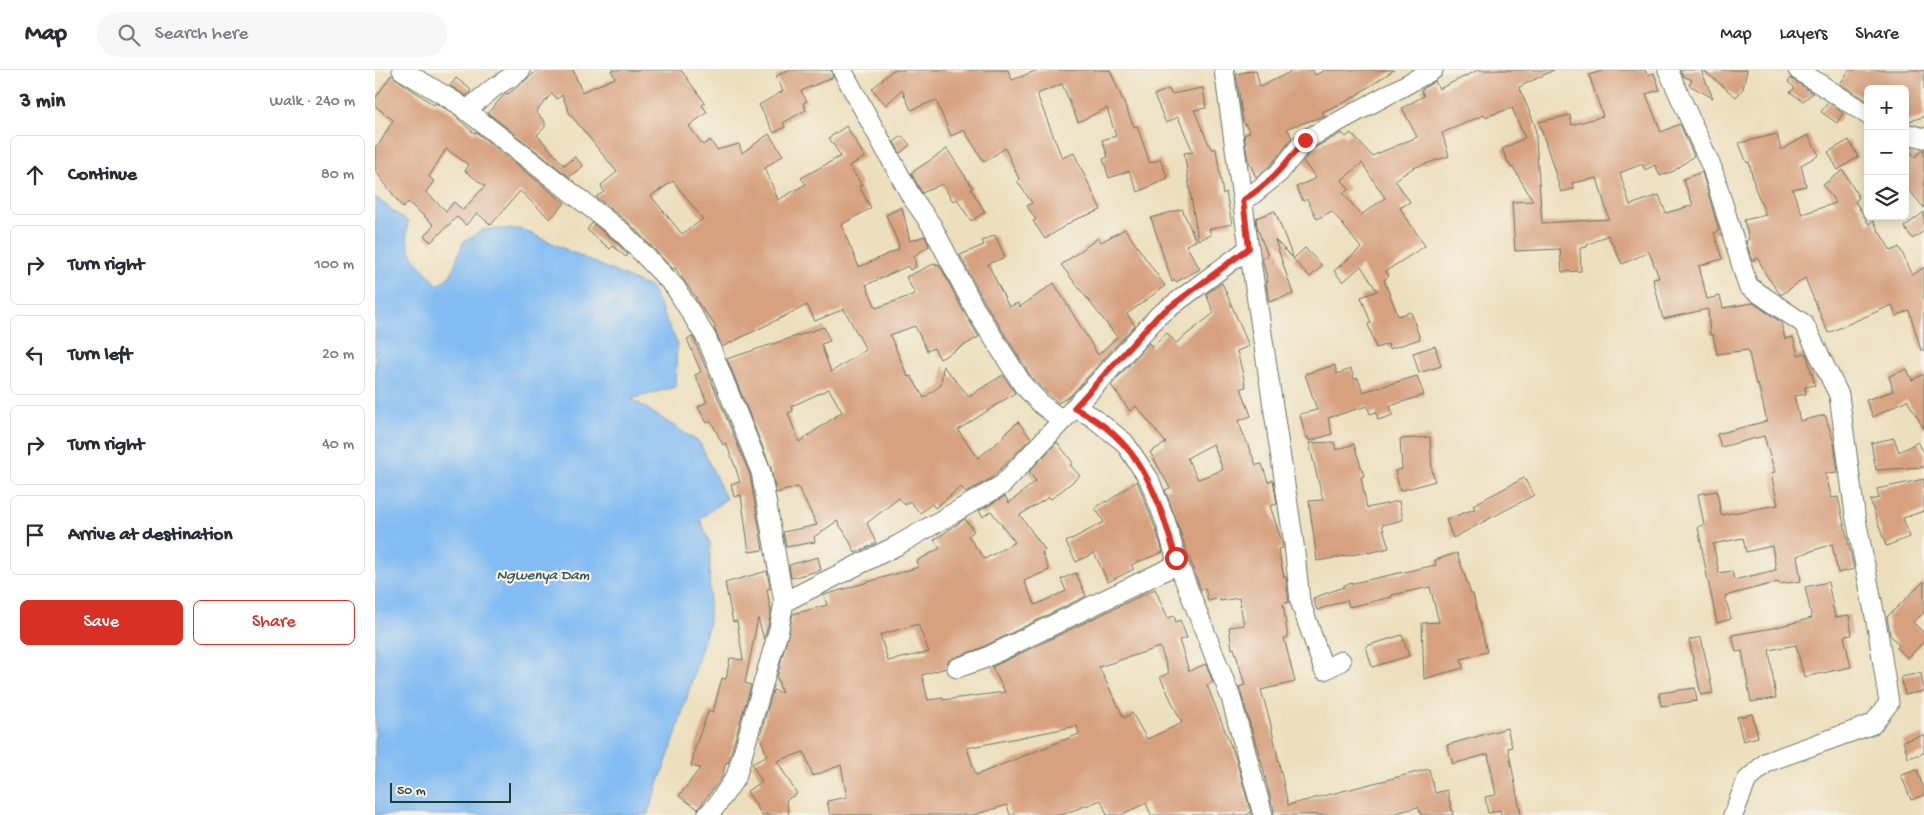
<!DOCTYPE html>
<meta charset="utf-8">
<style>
:root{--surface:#fff;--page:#f7f7f7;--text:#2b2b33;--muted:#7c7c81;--line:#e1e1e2;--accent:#d93025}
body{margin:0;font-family:"Gochi Hand",sans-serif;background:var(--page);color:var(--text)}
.controls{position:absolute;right:15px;top:15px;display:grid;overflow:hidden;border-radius:8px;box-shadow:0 2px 12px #0003}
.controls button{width:45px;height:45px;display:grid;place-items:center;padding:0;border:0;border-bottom:1px solid var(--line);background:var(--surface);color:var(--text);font:25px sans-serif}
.scale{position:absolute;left:15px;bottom:12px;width:121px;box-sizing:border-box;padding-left:5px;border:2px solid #1f3d34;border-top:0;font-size:14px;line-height:18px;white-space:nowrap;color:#1f3d34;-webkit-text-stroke:4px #f7f3e8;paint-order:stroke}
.stop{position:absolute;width:15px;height:15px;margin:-11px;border:4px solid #d93025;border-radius:50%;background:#fff}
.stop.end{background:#d93025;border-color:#fff;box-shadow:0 1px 5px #0008}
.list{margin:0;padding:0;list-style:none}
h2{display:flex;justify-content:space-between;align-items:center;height:65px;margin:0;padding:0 20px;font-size:21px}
h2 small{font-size:16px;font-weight:400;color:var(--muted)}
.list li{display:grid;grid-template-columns:32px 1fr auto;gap:15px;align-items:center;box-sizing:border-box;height:80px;margin:0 10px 10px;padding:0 10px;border:1px solid var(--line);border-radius:8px}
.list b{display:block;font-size:19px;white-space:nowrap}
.list em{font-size:16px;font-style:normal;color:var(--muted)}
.actions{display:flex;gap:10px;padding:15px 20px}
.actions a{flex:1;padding:11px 0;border:1px solid var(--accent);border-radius:8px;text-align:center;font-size:18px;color:var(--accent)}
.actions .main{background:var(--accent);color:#fff}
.icon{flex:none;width:28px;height:28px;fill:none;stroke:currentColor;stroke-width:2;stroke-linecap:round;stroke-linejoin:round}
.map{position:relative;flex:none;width:1549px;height:745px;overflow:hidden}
header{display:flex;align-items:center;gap:30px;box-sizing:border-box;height:70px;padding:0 25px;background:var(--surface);border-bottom:1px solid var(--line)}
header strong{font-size:24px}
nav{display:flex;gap:28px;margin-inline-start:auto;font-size:18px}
.search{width:350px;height:45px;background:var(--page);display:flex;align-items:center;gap:12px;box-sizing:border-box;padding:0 18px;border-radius:28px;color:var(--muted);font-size:19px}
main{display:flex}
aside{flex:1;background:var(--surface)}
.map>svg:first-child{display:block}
.water{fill:#82bcf3;stroke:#507c94}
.building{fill:#d7a17f;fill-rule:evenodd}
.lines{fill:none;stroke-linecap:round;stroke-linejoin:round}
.minor-casing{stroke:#677664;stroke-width:21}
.minor{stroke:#fff;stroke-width:19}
.route{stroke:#d93025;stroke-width:6}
.labels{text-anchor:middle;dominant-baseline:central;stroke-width:4.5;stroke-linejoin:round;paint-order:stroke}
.water-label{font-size:15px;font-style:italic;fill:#33565a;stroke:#f7f3e8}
</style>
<header>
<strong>Map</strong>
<div class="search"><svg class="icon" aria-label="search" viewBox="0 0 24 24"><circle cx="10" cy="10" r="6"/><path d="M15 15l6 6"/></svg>Search here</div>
<nav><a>Map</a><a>Layers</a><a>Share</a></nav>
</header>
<main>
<aside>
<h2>3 min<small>Walk · 240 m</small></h2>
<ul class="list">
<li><svg class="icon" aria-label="ahead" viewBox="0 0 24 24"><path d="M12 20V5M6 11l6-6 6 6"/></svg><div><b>Continue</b></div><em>80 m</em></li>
<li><svg class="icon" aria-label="right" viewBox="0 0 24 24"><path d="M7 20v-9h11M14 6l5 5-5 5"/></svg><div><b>Turn right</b></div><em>100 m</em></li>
<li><svg class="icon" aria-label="left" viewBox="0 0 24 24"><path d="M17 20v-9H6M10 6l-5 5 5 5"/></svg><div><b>Turn left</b></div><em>20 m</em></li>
<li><svg class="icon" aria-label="right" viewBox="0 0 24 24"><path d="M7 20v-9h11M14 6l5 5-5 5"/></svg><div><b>Turn right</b></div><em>40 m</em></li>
<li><svg class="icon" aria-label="arrive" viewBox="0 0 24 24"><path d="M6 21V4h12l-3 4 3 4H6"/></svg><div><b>Arrive at destination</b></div></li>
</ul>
<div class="actions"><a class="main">Save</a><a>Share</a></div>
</aside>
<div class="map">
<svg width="1549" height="745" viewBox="0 0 1549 745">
<rect width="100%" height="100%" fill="#f7f3e8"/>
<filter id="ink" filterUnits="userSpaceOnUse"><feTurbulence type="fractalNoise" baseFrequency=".02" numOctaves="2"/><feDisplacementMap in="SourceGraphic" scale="10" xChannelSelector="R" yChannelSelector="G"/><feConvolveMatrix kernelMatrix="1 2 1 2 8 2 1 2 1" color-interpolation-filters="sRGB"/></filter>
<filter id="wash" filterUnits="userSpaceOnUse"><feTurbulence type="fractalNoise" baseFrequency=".0096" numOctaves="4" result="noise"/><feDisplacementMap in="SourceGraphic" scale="20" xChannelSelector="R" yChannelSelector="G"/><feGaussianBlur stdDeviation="1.12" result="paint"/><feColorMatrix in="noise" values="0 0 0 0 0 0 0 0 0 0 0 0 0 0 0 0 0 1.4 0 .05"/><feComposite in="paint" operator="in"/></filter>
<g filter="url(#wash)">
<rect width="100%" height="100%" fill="#eddfbd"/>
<path class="water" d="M0,127L33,152C27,181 45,195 63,215L76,205L88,172L110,159H146L276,218L302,273L300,317L257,329L325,373L351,429L325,449L335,473L334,553L299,670L272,745H0Z"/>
<g id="blocks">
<g class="building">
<path d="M163,0H198L207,22L240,8L236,0H306L330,33L327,35L332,42L314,56L328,75L335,70L342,80L364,74L367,83L394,64L408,85L390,98L403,130L431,114L426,108L466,86L454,68L471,56L490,87L474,96L487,115L484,116L496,138L466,155L484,197L524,179L523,176L524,175L511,145L527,137L535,171L550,166L554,176L539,186L541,197L535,200L533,196L491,215L501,238L540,224L531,207L561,193V195L564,194L590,244L604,267L565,289L559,278L552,281L540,256L515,265L533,307L536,306L549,328L566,315L568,296L594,326L628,305L640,323L583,360L603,388L629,367L628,365L643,352L656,368L617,408L591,423L586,417L560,438L557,434L545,443L535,431L530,435L524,428L492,453L501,473L480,483L473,468L462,451L439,467L440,472L411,477L408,462L442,455L423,417L401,423L396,398L352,289L449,257L455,271L446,274L456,302L491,280L469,239L440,251L432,235L347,277L339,258L341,257L324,234L320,226L300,198L298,199L255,154L221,127L229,122L226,115L242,102L195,44L187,25L182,29L177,23L161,42L170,52V57L162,65L189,95L200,87L208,96L194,107L113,43L129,25L132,23L133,24ZM298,111L328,149L307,164L276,126ZM454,319L467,342L424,372L413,343L418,341L417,336Z"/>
<path d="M415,0H456L458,7L426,21L432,31L428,33L431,40L408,53L410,57L399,63L384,35L408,21L401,6Z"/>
<path d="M518,0H633L637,10L663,0H735L759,57L762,56L775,93L785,89L793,108L763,122L754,101L734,108L728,89L733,87L727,70L741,66L732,38L703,52L687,14L662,24L687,88L699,83L726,140L699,150L670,169L658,151L661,150L652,136L657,133L642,111L644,109L630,78L609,92L589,60L576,66L561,30L536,40L527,20L511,35L497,19Z"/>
<path d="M881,0L885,17L919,0H938L940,5L951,0H1019L974,30L947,42L950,46L912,58L917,68L896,95L881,107L873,90L869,65L875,62L868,51L861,4Z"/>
<path d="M1103,0H1179L1144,17L1160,55L1167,153L1234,149L1222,108L1197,113L1199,119L1186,122L1164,52L1195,45L1197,55L1228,46L1214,5L1230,0H1270L1272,5L1279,3L1285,20L1271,24L1286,62L1305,54L1319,86L1299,101L1285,106L1280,95L1270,100L1267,94L1245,103L1255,135L1284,125L1291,143L1318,135L1308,109L1327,102L1344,161L1339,163L1347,189L1324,196L1332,229L1345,226L1348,238L1378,233L1406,252L1410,269L1418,267L1423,285L1431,283L1440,315L1430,317L1431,324L1419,326L1425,351L1450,345L1459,373L1463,402L1450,403L1457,428L1463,427L1479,499L1463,503L1457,474L1422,486L1426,511L1404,514L1403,512L1350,526L1356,549L1342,553L1332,506L1323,457L1329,455L1323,424L1342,421L1346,445L1403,435L1396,403L1400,402L1389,366L1346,377L1342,364L1392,351L1383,314H1381L1373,280L1342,284L1338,265H1335L1333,239L1288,249L1278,209L1284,208L1274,182L1247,194L1233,165L1212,175V177L1205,178L1206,201L1187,202L1185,179L1140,181L1137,132L1158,131L1138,97L1136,98L1127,79L1150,68L1137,38L1110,47L1109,45L1067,63L1074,86L1038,98L1020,110L1035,132L1025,138L1050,176L1011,201L1014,206L1009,210L1023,246L1036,242L1045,269L1014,279L1013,274L1001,278L993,254L996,253L986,227L1002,221L986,196L968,212L959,201L986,178L957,141L942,149L932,129L928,131L921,117L941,108L928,91L937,79L967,63L971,67L976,63L997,86L1042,67L1027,38L1049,26L1046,20L1060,11L1064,19ZM987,93L1010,128L986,145L968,123L974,119L967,110ZM1368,468L1371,482L1397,476L1401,500L1359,510L1357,501L1344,503L1338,474Z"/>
<path d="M1305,0H1326L1338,28L1314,15L1317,10L1308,6Z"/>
<path d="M1328,0H1372L1368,19L1361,27Z"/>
<path d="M1474,0H1549V47L1530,52V19H1493V31L1465,14Z"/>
<path d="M16,5L59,35L61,33L76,42L100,64L101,62L190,133L175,149L145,121L116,155L102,143L91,155L82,147L56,172L49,166L59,155L33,132L28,138L0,100V77L5,73L18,50L0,36V29ZM71,79L94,95L90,101L110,116L88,140L79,132L71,141L51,122L59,111L54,107Z"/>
<path d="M81,8L95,19V23L91,26L75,16Z"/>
<path d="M1416,8L1417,9L1438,23L1428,31L1415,22L1420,18L1413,12Z"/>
<path d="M828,18L831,38L819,40L836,79H841L848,124L851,122L857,154L834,159L836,165L823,170L809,83L818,82L803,47L791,53L779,25L794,19L796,24Z"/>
<path d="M1453,32L1468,43L1462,53L1446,42Z"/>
<path d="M1402,64L1406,80L1433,65L1444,85L1426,95L1431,116L1417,119L1427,144L1461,133L1448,115L1468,100L1484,128L1480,131L1494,154L1498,151L1516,181L1524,177L1538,205L1549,197V280H1546L1534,240L1521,246L1517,235L1453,263L1430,208L1406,225L1391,205L1383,188L1377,191L1371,171L1374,169L1369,150L1391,145L1380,118L1374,92L1372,93L1364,73Z"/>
<path d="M527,66L535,75L525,83L519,72Z"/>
<path d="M1474,70L1483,87L1463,100L1453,82Z"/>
<path d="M1530,75L1540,87L1549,79V138L1530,115Z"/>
<path d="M572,79L598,118L596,119L610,142L596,151L582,129L578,131L567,114L547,123L536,103Z"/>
<path d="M807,139L821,171L811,175L825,199L801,212L800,210L797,212L776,148Z"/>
<path d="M900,141L918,188L900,170L918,224L894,232L891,213L893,212L887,188L893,186L882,157L881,148Z"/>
<path d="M1549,142V161L1538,169L1529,157Z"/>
<path d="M217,153L240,171L253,185L251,187L238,176L235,179L212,160Z"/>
<path d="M750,159L790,216L752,244L760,255L695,326L683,333L657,308L610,233L585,185L609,175L607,171L620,165L630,187L613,194L634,237L643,233L645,237L679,213L723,285L742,267L686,195L723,168L726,172Z"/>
<path d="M930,178L947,196L935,207L918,189Z"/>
<path d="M847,213L874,276L862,281L871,317L866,318L876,346L863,351L881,395L887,394L893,412L898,410L902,434L895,436L908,475V478L903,479L909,507H911L914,532L908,534L913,568H909L920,612L886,620L895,651L913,735L1054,699L1060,723L1072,720L1078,745H1046L1043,737L1014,745H899L898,735H897L888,698L864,617L870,615L859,578L857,579L854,557L869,555L864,528L845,531V528L833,531L830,518L826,520L790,420L795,418L775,382L791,373L761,336L755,341L736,315L774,273L777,277L792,263L801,273L839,243L831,224ZM838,374L848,400L823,409L812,388Z"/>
<path d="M318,267L375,405L388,480L374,482L366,425L359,427L356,414L365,412L360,396L351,373L348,375L336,351L332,353L323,337L332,332L320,305L326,302L312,269Z"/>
<path d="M1060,276L1066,296L1044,303L1038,283Z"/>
<path d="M960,295L962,304L976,299L979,309L983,308L988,322L1042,306L1049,325L1015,336L1018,345L1003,350L1001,342L995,344L992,336L953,348L957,364L934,371L933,367L931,368L925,344L942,340L930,304Z"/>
<path d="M1532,299L1537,310L1549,304V359L1532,330L1498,347L1491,330L1518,321L1514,306Z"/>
<path d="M1055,367L1057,401L1060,411L1025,421L1020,401L1027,399L1025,369Z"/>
<path d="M1519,368L1524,382L1543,372L1549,383V397L1501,400L1496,373Z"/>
<path d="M682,372L698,393L695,395L705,406L676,429L674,427L645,445L670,480L667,483L674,500L649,511L660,535L691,521L686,509L701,503L711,526L604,579L578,588L573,591L571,598L547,605L553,630L568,628V630L630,622L617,597L780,519L793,548L799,546L801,552L805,550L812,568L804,570L814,601L831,594L838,612L832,615L861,689L876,743L870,745H776L771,733L746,745H732L726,730L686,745H635L632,735L598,745H455L452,731L472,727L466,695L438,706L429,682L402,691L422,724L411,730L414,745H387L372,721L387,712L377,694L392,686L385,666L398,620L407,623L402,607L418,544L452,535L449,525L544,497L542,491L565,478L559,470L590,449L599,461L593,466L610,489L640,472L616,441L608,447L604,441L630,426L634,433L661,411L654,402ZM543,554L554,582L513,591L505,565ZM785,577L794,603L785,607L807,653L772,669L757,643L749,648L724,597ZM702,656L704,664L601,705L592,678Z"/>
<path d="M959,372L961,380L979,374L989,406L986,407L992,438L1024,431L1028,450L1007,455L1014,478L994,483L993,482L942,491L934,431L948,430L934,373Z"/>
<path d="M1149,408L1159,425L1078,468L1071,449L1100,439L1098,435Z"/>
<path d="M1549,409V441L1528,448L1535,467L1511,476L1495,430L1504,428L1502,419Z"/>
<path d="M762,411L780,457L788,482L756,495L759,499L733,512L719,483L701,492L691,472L729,452L720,438L731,431L732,432Z"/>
<path d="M1082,483L1096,524H1098L1112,582L1086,589L1088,598L1049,609L1047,553L1064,552L1055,517L1017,525V527L974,537L972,530L942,540L938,528L969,517V515L1061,495L1060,490Z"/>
<path d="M443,487L446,500L416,508L414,495Z"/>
<path d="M392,501L395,519H392L396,543L393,556L389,569L383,548L370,613L376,615L353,693L351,692L347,707L323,739L304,726L325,698L316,696L321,674L334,640L338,642L347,608L351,609L355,588L368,590L362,551L358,552L350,513Z"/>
<path d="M1549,511V543L1538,552L1549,563V571L1533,588L1522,578L1524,575L1515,565L1512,547Z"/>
<path d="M1453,512L1460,547L1474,545L1477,565L1469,566L1476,597L1429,607L1421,575L1394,580L1401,628L1376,632L1367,581L1361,582L1357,565L1398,558L1437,548L1430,517Z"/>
<path d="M1027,565L1034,586L997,597L991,576Z"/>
<path d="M1326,567L1338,623L1326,625L1314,570Z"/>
<path d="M1546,603L1549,621L1530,625L1526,607Z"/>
<path d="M1320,618L1322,631L1286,636L1284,623Z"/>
<path d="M1377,644L1383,667L1368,671L1362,647Z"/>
<path d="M1132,658L1137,677L1133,678L1146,745H1126L1125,740L1113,743L1110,727L1121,725L1113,684L1078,694L1072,675Z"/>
<path d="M1549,665V683L1533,688L1528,671Z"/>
<path d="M1542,700L1549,719V725L1536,730L1526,705Z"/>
</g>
</g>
</g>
<g filter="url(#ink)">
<use href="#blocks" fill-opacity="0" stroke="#677664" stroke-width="1"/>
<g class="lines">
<g class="minor-casing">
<g id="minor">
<path d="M27,0L82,33L248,163L300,217L332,269L386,402L409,532L404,559L361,707L341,736L332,745"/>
<path d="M467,0L536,126L557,156L600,239L648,315L667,335L680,345L690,348"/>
<path d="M849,0L874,178L919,474L925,531L949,600L966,591"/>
<path d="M1293,0L1337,98L1373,216L1429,254L1464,325L1480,444L1503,562L1514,633L1498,654L1392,692L1372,710L1358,745"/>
<path d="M1423,0L1493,45"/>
<path d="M91,41L117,19L145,1"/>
<path d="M1530,63L1549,68"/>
<path d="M868,130L878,124L904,103L930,70L1058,0"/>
<path d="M699,338L716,346L749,372L774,409L791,453L801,488L856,628L888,745"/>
<path d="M409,532L523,475L627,415L730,305L783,246L874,178"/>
<path d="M582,598L608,589L803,494"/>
</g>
</g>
<use href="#minor" class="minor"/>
</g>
</g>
<g class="lines" filter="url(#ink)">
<path class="route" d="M801,488C782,423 765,369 699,338L783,246L874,178L868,130C894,115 911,93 930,70"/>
</g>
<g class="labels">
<g class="water-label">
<text x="168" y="506">Ngwenya Dam</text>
</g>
</g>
</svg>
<div class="controls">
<button>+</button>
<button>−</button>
<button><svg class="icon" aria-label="layers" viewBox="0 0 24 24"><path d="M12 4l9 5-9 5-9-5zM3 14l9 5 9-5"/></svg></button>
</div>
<div class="scale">50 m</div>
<div class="stop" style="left:801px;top:488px"></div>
<div class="stop end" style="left:930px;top:70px"></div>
</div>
</main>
